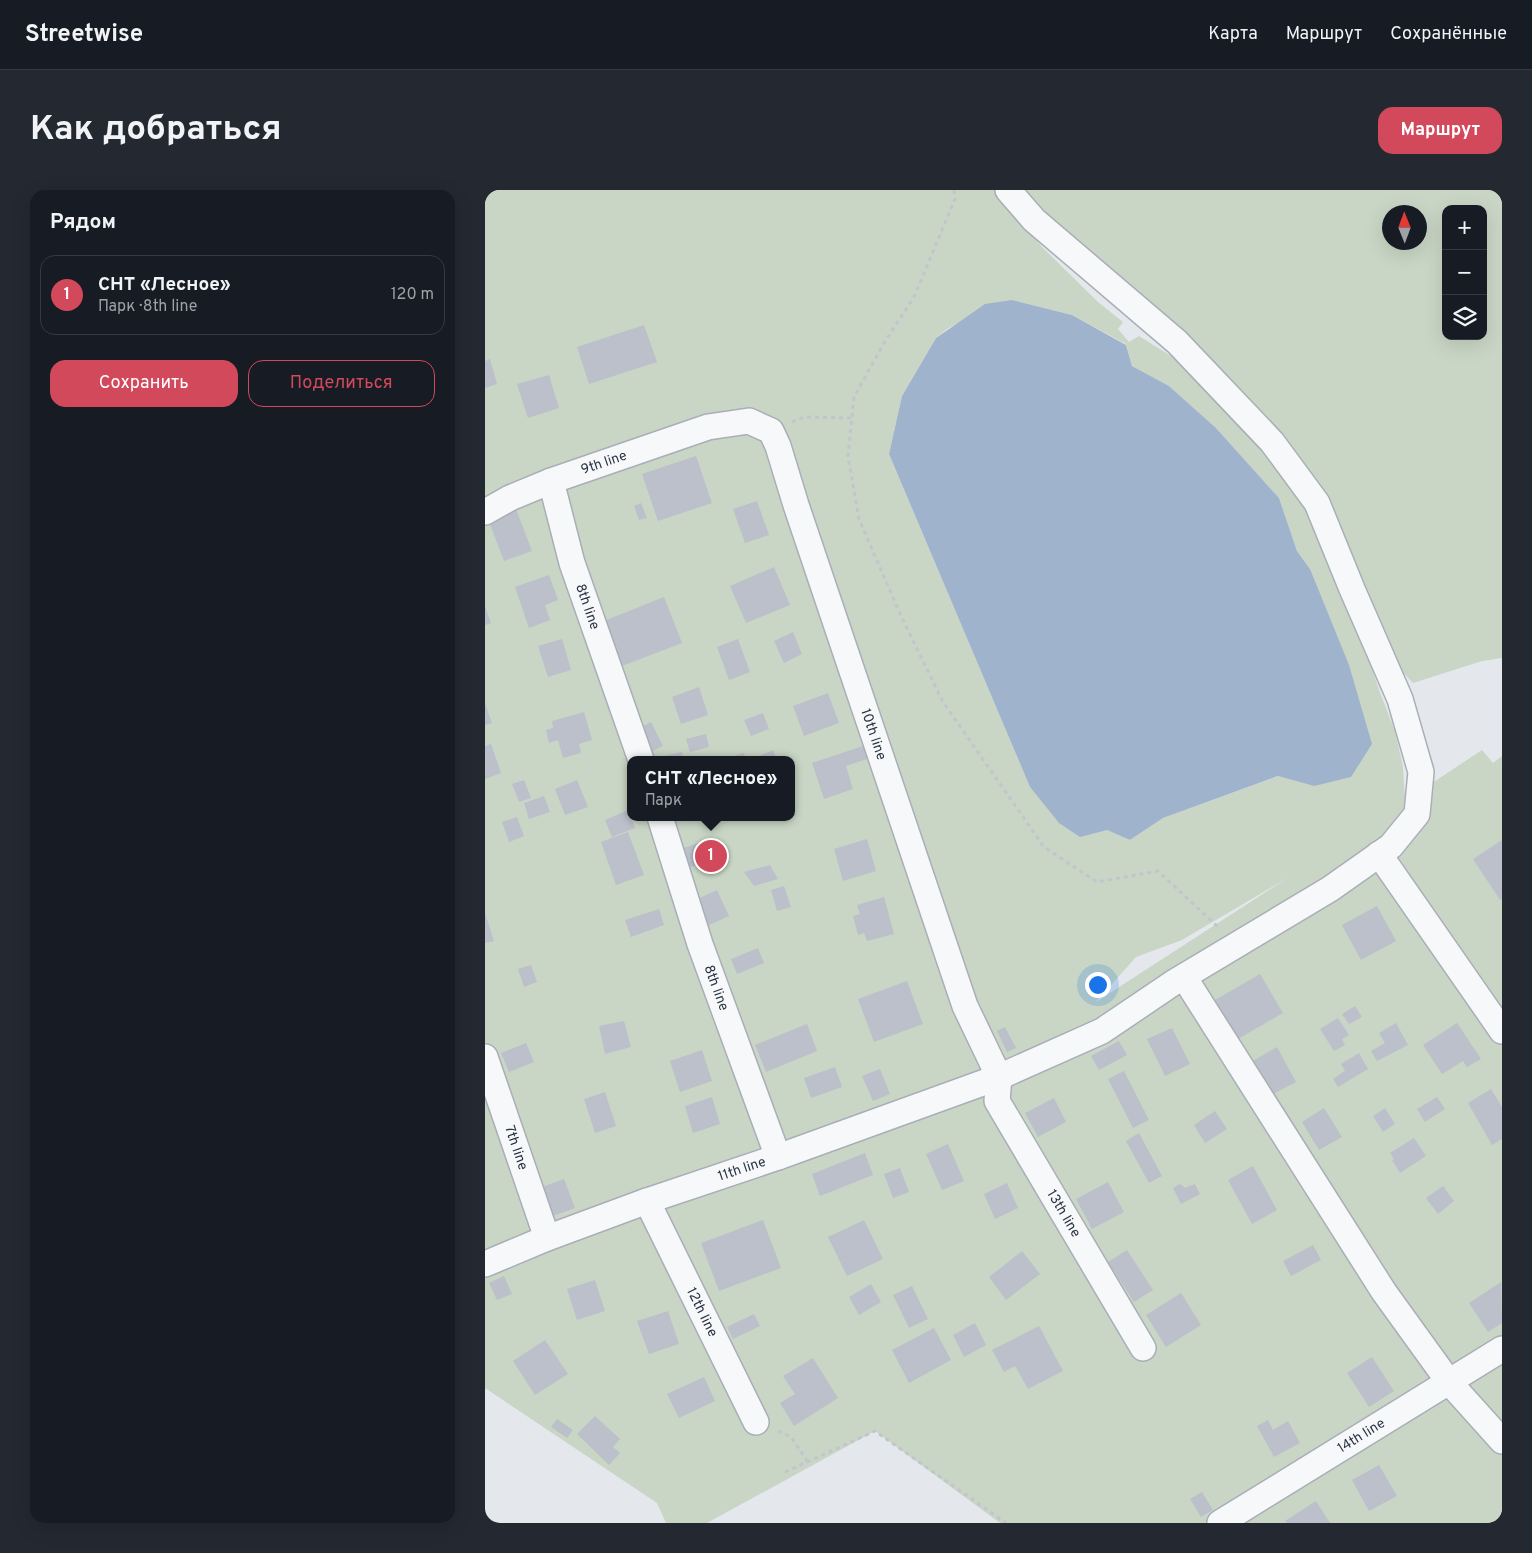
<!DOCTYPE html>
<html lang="ru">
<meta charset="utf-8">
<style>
:root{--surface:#171b24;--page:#242831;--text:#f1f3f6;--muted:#9ea1a6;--line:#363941;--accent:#d1495b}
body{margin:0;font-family:Overpass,sans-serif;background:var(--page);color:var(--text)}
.controls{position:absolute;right:15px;top:15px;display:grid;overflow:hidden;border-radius:10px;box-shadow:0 5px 20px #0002}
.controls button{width:45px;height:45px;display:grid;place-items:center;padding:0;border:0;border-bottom:1px solid var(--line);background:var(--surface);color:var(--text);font:25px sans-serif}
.compass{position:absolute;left:897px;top:15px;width:45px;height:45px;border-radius:50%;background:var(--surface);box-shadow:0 5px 20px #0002;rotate:359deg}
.you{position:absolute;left:612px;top:794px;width:18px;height:18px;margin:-12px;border:4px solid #fff;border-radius:50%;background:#1a73e8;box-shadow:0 0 0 8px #1a73e833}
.badge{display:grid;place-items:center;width:32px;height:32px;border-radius:50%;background:var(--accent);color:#fff;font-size:16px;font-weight:700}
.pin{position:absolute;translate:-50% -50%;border:2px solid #fff;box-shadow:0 1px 5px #0006}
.popup{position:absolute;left:142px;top:566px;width:168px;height:65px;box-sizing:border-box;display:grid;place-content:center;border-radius:10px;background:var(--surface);filter:drop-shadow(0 1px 4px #0005);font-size:16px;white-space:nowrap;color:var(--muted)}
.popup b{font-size:19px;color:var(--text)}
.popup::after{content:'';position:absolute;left:50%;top:100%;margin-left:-10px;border:10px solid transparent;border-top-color:var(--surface)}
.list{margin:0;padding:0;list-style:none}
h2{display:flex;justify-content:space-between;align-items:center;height:65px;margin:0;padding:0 20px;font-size:21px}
h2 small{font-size:16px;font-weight:400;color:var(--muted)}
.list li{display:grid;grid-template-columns:32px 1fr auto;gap:15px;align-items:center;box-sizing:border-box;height:80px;margin:0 10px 10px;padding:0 10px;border:1px solid var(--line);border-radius:15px}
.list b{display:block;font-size:19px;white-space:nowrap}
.list p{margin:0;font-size:16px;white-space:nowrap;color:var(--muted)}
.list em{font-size:16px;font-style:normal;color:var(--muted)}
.actions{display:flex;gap:10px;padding:15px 20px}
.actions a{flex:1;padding:11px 0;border:1px solid var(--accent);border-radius:15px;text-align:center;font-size:18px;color:var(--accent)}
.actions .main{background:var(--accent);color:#fff}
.icon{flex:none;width:28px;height:28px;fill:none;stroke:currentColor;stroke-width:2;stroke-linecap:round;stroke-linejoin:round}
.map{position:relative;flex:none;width:1017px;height:1333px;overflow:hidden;border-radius:15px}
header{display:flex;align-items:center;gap:30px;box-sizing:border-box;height:70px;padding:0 25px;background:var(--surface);border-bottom:1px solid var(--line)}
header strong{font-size:24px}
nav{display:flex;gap:28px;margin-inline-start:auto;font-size:18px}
.intro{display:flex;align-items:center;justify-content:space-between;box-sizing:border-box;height:120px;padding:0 30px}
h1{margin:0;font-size:35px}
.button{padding:12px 22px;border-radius:15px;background:var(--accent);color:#fff;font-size:18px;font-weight:700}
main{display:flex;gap:30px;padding:0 30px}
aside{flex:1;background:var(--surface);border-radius:15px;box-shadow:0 5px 20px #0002}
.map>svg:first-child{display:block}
.green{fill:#c9d6c5;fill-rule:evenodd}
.water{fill:#9fb4cc}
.building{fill:#bbc0ca}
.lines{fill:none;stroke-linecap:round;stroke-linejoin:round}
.minor-casing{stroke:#a9aeb7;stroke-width:28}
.path{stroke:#c2c5cb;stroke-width:3;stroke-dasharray:4 4;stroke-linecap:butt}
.minor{stroke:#f7f8fa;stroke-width:25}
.labels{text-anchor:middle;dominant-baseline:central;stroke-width:5;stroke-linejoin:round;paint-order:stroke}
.street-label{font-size:14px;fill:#2b3445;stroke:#f4f6f9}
</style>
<header>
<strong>Streetwise</strong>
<nav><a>Карта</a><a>Маршрут</a><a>Сохранённые</a></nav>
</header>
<div class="intro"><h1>Как добраться</h1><a class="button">Маршрут</a></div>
<main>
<aside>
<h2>Рядом<small></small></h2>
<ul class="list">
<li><span class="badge">1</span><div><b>СНТ «Лесное»</b><p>Парк · 8th line</p></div><em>120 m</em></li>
</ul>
<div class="actions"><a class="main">Сохранить</a><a>Поделиться</a></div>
</aside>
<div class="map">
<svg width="1017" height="1333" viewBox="0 0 1017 1333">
<rect width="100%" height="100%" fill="#e4e7ec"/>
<g class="green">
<path d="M0,0H511L557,57L613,112L638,132L633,139L644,152L654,146L689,168L710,191L741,219L763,243L825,317L862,402L894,500L910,541L918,577L920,611L997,560L1008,573L1017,566V1333H515L390,1241L222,1333H181L172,1313L0,1198ZM527,110L587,125L641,154L647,176L684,196L731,238L794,308L812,361L825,379L829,596L794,586L678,628L645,650L622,640L545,597L404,264L417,206L451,148L462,139L485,126ZM146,570H306V627H146ZM804,687L611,812L651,767L697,750Z"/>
<path d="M531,0H1017V468L997,471L928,493L910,474L841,309ZM961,19H998V146H961ZM904,22H934V52H904Z"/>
</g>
<path class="water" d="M527,110L587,125L641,155L647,176L684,196L731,238L794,308L812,361L825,379L864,475L887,554L866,587L829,596L793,586L678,628L645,650L622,640L595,647L574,633L545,597L404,264L417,206L451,148L500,114Z"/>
<g class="building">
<path d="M159,135L172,172L104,194L92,157Z"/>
<path d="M5,169L12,194L0,198V171Z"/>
<path d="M64,185L74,218L43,228L32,194Z"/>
<path d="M211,266L227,313L173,331L157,284Z"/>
<path d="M272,311L284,345L260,353L248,319Z"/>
<path d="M156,313L162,328L154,330L149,316Z"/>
<path d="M31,319L47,361L19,371L3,329Z"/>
<path d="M289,377L305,415L261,433L245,396Z"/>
<path d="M64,385L73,410L60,415L65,430L44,438L30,397Z"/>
<path d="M179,407L197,453L137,476L119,431Z"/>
<path d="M0,416L6,433L0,435Z"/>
<path d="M308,442L317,464L299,473L289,451Z"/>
<path d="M77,449L86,480L63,487L53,456Z"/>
<path d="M253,449L265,482L244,490L232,457Z"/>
<path d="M214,497L223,525L196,534L187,507Z"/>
<path d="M343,503L354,533L319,546L308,516Z"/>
<path d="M0,513L7,533L0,535Z"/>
<path d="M99,522L107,550L94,554L96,563L78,568L73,550L64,553L61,540L68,538L67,531Z"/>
<path d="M278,523L284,539L266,546L259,530Z"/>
<path d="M166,532L178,556L163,563L151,540Z"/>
<path d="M221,544L224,557L205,562L201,549Z"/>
<path d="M6,554L16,583L0,589V556Z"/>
<path d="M378,556L382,569L361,576L368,599L339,609L327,573Z"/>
<path d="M288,560L292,570H277L275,566Z"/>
<path d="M197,562L198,570H176V567Z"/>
<path d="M259,563L261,570H239V569Z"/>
<path d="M39,590L46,608L34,612L27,594Z"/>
<path d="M92,590L103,617L80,625L70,599Z"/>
<path d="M59,606L65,622L44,629L39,613Z"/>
<path d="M143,620L150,638L127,647L120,630Z"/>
<path d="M32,627L39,646L24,652L17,632Z"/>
<path d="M143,642L159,685L131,695L116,652Z"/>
<path d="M382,649L391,681L358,691L349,659Z"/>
<path d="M222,650L228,669L203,678L196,659Z"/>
<path d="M1017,650V709L1015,710L988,669Z"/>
<path d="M285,675L293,689L269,696L259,682Z"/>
<path d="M299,696L306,717L292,721L286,700Z"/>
<path d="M232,700L244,726L222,736L210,710Z"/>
<path d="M399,707L409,744L382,751L379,743L373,745L368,726L375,724L372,715Z"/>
<path d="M892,716L911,751L876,770L857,735Z"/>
<path d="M174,719L179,735L146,747L140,730Z"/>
<path d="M0,723L9,751L0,753Z"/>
<path d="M273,758L279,773L252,784L246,769Z"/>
<path d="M46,775L52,792L39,797L33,779Z"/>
<path d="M775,784L798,823L753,849L730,810Z"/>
<path d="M422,791L438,834L389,852L373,809Z"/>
<path d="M870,816L877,827L864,834L857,824Z"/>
<path d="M853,828L864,845L857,849L860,855L849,861L835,839Z"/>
<path d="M139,831L146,857L120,864L114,836Z"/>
<path d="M911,833L923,855L892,871L886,861L900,853L894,843Z"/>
<path d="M972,833L996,869L982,877L978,871L957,884L938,855Z"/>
<path d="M322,834L332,861L281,882L270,855Z"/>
<path d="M520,837L531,858L522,862L512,841Z"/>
<path d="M687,838L705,874L680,886L662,849Z"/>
<path d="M634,851L642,865L614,880L606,866Z"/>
<path d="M41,853L49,872L24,882L16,863Z"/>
<path d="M792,857L811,892L784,906L766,872Z"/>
<path d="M217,860L227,891L195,902L185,871Z"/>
<path d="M874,863L883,879L853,897L848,889L860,881L856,874Z"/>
<path d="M350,877L357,897L326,908L319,888Z"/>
<path d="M395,879L405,904L388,911L377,886Z"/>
<path d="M639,881L664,930L648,938L623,889Z"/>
<path d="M1006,899L1017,917V949L1007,955L983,913Z"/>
<path d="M120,902L131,936L110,943L99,909Z"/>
<path d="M227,907L235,934L208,943L200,916Z"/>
<path d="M952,907L960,919L940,932L932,919Z"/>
<path d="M569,908L581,932L553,947L540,923Z"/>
<path d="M839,918L857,947L834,960L817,932Z"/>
<path d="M900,918L910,934L898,942L888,926Z"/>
<path d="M730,921L742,939L720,953L709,935Z"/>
<path d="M654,943L677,986L664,993L641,951Z"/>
<path d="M929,948L941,966L915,983L907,970L909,969L905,963Z"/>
<path d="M463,954L479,991L457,1000L441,964Z"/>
<path d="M380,963L388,985L335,1006L327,984Z"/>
<path d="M768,976L792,1020L767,1034L743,990Z"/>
<path d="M415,978L424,1002L408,1008L399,984Z"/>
<path d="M79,989L90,1018L68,1026L57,997Z"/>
<path d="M623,992L639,1022L607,1039L591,1009Z"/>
<path d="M522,993L533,1018L510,1029L499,1004Z"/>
<path d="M695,994L700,998L710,994L715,1004L696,1014L688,998Z"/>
<path d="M958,996L969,1011L953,1024L941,1008Z"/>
<path d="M278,1030L296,1078L234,1101L216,1053Z"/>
<path d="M379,1030L398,1069L362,1086L343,1047Z"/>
<path d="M828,1055L836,1070L806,1086L798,1071Z"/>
<path d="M642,1060L668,1100L649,1112L623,1072Z"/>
<path d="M537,1061L555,1084L521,1110L504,1087Z"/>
<path d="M19,1086L27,1104L12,1110L4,1093Z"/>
<path d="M110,1090L120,1121L92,1130L82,1099Z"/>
<path d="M1016,1092L1017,1133L1003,1142L984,1113Z"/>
<path d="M386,1094L396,1112L374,1125L364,1107Z"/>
<path d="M427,1096L443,1129L424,1138L408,1105Z"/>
<path d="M696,1103L716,1135L681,1157L661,1125Z"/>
<path d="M183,1121L194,1154L164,1164L152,1131Z"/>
<path d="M269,1124L275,1136L248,1149L242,1137Z"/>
<path d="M490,1133L501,1155L479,1167L468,1145Z"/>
<path d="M554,1136L578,1181L543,1199L530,1176L519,1182L507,1160Z"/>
<path d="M449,1138L466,1170L424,1193L407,1160Z"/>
<path d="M60,1150L83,1184L50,1205L28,1171Z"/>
<path d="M887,1167L909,1201L884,1217L862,1183Z"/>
<path d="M328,1168L353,1208L309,1236L295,1213L310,1204L298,1186Z"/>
<path d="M219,1187L230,1211L194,1228L182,1204Z"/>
<path d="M110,1226L135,1249L128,1257L135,1263L124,1275L92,1244Z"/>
<path d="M72,1229L88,1240L82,1248L66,1237Z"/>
<path d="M783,1230L788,1240L803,1231L815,1253L789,1267L772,1236Z"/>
<path d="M894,1275L912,1306L884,1321L867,1290Z"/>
<path d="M717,1302L728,1320L716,1327L705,1309Z"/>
<path d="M831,1311L845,1333H802L800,1331Z"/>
</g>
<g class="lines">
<g class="minor-casing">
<g id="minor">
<path id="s1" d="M66,291L87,373L156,570"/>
<path id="s2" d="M0,322L25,308L66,291L223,237L264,231L286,241L293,256L311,315L480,816L514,887"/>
<path id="s3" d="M175,627L215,754L293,967"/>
<path d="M894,664L1017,841"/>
<path d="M699,787L899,1102L964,1192L1017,1251"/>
<path id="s4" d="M0,867L62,1048"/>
<path id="s5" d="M514,887L512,911L658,1158"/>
<path id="s6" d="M162,1011L271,1232"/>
<path id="s7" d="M0,1074L62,1048L162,1011L293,967L514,887L617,841L688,793L845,699L906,656L932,624L936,582L915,509L867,399L832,313L787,252L692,152L549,30L523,0"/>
<path id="s8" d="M735,1333L1017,1159"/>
</g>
</g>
<g class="path">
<path d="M469,0L470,9L429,107L399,153L369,207L363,266L374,329L416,426L458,512L559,657L612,692L673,681L734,738"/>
<path d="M307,232L319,227L367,228"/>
<path d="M293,1241L306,1247L323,1272"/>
<path d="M300,1282L390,1241L521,1333"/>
</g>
<use href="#minor" class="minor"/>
</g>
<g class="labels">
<g class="street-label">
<text stroke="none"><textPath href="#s2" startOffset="129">9th line</textPath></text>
<text stroke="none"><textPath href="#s1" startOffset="131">8th line</textPath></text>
<text stroke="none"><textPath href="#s2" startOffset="625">10th line</textPath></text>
<text stroke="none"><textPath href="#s3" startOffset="180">8th line</textPath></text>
<text stroke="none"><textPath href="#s4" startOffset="96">7th line</textPath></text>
<text stroke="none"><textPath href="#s7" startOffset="274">11th line</textPath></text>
<text stroke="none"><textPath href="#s5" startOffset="155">13th line</textPath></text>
<text stroke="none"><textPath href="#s6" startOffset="124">12th line</textPath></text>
<text stroke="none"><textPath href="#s8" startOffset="166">14th line</textPath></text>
</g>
</g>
</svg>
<div class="controls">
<button>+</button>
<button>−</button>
<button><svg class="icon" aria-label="layers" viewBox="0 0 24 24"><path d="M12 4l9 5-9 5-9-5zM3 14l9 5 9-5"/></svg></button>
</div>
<svg class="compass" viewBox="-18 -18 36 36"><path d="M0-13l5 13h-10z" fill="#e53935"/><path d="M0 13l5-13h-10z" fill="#9ea1a6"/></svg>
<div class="you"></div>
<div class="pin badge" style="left:226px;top:666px">1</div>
<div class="popup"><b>СНТ «Лесное»</b>Парк</div>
</div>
</main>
